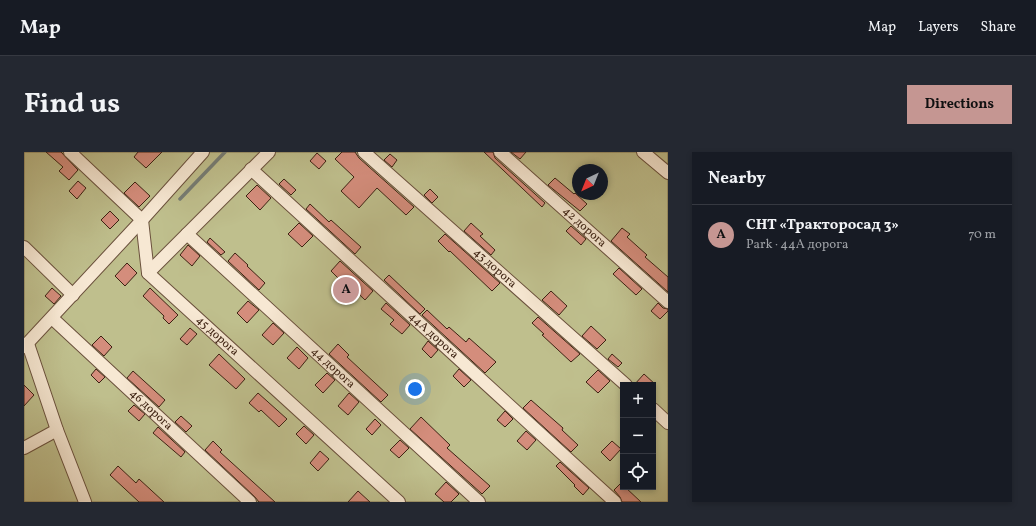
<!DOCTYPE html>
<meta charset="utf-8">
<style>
:root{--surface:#171b24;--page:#242831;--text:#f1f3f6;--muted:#9ea1a6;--line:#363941;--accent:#c59692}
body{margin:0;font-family:Vollkorn,serif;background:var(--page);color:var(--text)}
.controls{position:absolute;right:12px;bottom:12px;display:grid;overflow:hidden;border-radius:0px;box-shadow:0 2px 6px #0003}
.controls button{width:36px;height:36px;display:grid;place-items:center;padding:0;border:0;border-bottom:1px solid var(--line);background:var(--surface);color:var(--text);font:20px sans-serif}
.compass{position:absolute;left:548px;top:12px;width:36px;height:36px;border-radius:50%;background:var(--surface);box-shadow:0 2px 6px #0003;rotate:223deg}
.you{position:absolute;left:391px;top:237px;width:14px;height:14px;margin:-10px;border:3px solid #fff;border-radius:50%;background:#1a73e8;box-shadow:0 0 0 6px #1a73e833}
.badge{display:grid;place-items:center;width:26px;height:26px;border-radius:50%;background:var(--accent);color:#111;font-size:13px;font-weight:700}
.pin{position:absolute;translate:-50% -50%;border:2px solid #fff;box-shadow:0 1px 4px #0006}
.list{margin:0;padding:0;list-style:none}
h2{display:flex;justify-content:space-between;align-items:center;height:52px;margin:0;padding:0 16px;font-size:17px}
h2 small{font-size:13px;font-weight:400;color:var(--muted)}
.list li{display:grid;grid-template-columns:26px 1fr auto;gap:12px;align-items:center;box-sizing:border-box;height:60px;padding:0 16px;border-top:1px solid var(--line)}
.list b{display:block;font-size:15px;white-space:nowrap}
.list p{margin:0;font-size:13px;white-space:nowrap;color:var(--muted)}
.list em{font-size:13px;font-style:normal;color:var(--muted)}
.icon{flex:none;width:22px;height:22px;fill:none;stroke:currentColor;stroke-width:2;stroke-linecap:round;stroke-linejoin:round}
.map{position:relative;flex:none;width:644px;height:350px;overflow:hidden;border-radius:0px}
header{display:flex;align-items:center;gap:24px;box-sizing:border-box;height:56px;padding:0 20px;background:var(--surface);border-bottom:1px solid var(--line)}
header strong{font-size:19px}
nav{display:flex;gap:22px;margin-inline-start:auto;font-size:14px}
.intro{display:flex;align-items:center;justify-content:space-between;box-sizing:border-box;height:96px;padding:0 24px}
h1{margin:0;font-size:28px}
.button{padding:10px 18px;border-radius:0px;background:var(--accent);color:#111;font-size:14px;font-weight:700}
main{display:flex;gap:24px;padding:0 24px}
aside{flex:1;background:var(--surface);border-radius:0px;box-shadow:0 2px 6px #0003}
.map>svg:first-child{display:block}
.green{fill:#bfbf8d;stroke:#7e7050;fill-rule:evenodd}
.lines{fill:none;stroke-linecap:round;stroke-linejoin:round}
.stream{stroke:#767d75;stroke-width:3.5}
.building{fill:#d48d7c;stroke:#3c2112}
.minor-casing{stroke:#6a503c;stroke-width:14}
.minor{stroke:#f7e8d3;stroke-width:12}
.labels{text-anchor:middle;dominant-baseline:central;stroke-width:4;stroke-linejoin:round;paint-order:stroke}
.street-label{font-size:12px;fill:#3c2112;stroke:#f7e8d3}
</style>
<header>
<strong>Map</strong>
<nav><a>Map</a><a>Layers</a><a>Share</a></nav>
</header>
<div class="intro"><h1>Find us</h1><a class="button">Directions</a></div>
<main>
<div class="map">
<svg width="644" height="350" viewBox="0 0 644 350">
<rect width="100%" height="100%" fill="#f2dcbc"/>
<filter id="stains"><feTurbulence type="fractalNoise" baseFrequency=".005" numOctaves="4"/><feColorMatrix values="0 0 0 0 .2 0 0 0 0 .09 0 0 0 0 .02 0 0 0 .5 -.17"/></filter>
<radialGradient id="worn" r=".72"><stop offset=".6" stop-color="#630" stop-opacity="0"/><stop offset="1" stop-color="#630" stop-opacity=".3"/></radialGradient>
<path class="green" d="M0,0H644V350H0ZM554,18H578V42H554ZM599,233H629V335H599Z"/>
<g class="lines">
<path class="stream" d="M156,47L201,0"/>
</g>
<g class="building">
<path d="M22,0H37L54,18L45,28L35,19L39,15Z"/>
<path d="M114,0H138L122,16L110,5Z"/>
<path d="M318,0H331L335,6L390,55L382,63L353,36L335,56L317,39L330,25L311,7Z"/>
<path d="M460,0H469L471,6L521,51L518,55Z"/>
<path d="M487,0H502L496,7Z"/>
<path d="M293,1L302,9L295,17L286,9Z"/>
<path d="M366,2L373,8L368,15L360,8Z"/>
<path d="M531,26L550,42L551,41L563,52L556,59L524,33Z"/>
<path d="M260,27L272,38L267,43L255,32Z"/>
<path d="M54,29L62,36L53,47L45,39Z"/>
<path d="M111,30L126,44L115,55L100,41Z"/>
<path d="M233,33L247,46L236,58L222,44Z"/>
<path d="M406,37L414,45L408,51L400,43Z"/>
<path d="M286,52L305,70L307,68L337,95L331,102L282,57Z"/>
<path d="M86,59L95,68L86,77L77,68Z"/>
<path d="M275,71L289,84L278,95L264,82Z"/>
<path d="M447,71L459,82L456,84L471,98L467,103L440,79Z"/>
<path d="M547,74L562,87L557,93L542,79Z"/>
<path d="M598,76L606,82L603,85L623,103L621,105L644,125V140L587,89Z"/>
<path d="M421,82L476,131L468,139L426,99L425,100L414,89Z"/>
<path d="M186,86L201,100L197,103L183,90Z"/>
<path d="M164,93L176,104L168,114L156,103Z"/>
<path d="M211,101L224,113L223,114L241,131L235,138L204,109Z"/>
<path d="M316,109L349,139L341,148L320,128L318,130L307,119Z"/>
<path d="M103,111L113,121L101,134L91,124Z"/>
<path d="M595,116L618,137L612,143L589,122Z"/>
<path d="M365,123L401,157L396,162L360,128Z"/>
<path d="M28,136L37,144L30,152L21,144Z"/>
<path d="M126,136L154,163L145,172L139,166L140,164L119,144Z"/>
<path d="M527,139L543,154L535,163L518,148Z"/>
<path d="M224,149L235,158L223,171L213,161Z"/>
<path d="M362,151L386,173L378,182L366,172L370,168L357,157Z"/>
<path d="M634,151L639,156L644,157V159L636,167L627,159Z"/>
<path d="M403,158L423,177L425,175L442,190L445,186L472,210L461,221L398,163Z"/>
<path d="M514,165L556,202L547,210L518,183L520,182L508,171Z"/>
<path d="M249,171L260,181L249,193L238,183Z"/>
<path d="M567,174L582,188L573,197L558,184Z"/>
<path d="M166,176L173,182L163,193L156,187Z"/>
<path d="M77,184L88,195L80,204L68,193Z"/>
<path d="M404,189L414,198L407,206L398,197Z"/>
<path d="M314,192L325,203L323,205L364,243L357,250L305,202Z"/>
<path d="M273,195L284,206L275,217L263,206Z"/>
<path d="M195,202L221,227L212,237L185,213Z"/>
<path d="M588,202L598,211L594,215L584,207Z"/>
<path d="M72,217L81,225L75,231L67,223Z"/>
<path d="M435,217L447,228L440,235L429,224Z"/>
<path d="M574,218L586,229L574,241L562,230Z"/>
<path d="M109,219L141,248L135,255L103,226Z"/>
<path d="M303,221L311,228L299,241L291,233Z"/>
<path d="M620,222L632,233H610Z"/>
<path d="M0,233L10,243L0,254Z"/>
<path d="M234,241L263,267L255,275L237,258L235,260L225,251Z"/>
<path d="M325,241L335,250L324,263L314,254Z"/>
<path d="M507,248L539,276L538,278L554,293L547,300L499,256Z"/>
<path d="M110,253L121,262L115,269L104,259Z"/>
<path d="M481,259L489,267L481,275L473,268Z"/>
<path d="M157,264L168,274L162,280L151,270Z"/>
<path d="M397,265L426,293L423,296L466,334L458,342L386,277Z"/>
<path d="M351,267L357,273L348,283L342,277Z"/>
<path d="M280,274L290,283L282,292L272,282Z"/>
<path d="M134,275L161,300L157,305L129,281Z"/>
<path d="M502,279L512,288L503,298L493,289Z"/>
<path d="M376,288L385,296L375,306L366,298Z"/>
<path d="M189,289L198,298L196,300L251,350H235L231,345L181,298Z"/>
<path d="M588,289L597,297L586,309L577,300Z"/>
<path d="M296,299L305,307L294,319L286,311Z"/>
<path d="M536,310L565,336L559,343L550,334L551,333L532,314Z"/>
<path d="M94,314L112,331L115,327L140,350H115L86,323Z"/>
<path d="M422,330L435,342L427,350H420L411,342Z"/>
<path d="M597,331L599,335H601L617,350H598L596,345L590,338Z"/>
<path d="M334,339L346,350H324Z"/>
</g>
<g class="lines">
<g class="minor-casing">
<g id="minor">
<path id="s1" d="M46,0L118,68L124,121L375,350"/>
<path id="s2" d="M340,0L602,233"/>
<path id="s3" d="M476,0L644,150"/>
<path d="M619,0L644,21"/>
<path id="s4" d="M227,17L591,350"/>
<path id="s5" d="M163,82L455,350"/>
<path d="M0,95L49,143"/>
<path d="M124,121L245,0"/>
<path id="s6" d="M28,166L226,350"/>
<path d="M4,192L33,278L61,350"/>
<path d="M0,195L118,68L179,0"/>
<path d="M629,257L644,271"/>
<path d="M0,296L33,278"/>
</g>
</g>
<use href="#minor" class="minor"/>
</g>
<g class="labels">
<g class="street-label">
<text stroke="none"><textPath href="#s3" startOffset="113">42 дорога</textPath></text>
<text stroke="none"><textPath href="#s2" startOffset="175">43 дорога</textPath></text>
<text stroke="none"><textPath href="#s1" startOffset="246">45 дорога</textPath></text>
<text stroke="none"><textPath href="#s4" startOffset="247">44А дорога</textPath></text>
<text stroke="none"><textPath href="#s5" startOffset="198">44 дорога</textPath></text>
<text stroke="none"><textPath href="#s6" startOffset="135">46 дорога</textPath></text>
</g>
</g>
<rect width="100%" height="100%" filter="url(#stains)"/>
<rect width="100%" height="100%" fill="url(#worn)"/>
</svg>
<div class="controls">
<button>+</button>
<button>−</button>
<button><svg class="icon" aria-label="locate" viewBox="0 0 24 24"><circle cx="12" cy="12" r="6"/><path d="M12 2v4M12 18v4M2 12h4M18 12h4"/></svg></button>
</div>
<svg class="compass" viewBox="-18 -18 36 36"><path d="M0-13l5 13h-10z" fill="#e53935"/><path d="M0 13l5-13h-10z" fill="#9ea1a6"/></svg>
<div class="you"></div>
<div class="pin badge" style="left:322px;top:138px">A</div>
</div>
<aside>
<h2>Nearby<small></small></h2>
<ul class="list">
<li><span class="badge">A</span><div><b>СНТ «Тракторосад 3»</b><p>Park · 44А дорога</p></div><em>70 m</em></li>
</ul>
</aside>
</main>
